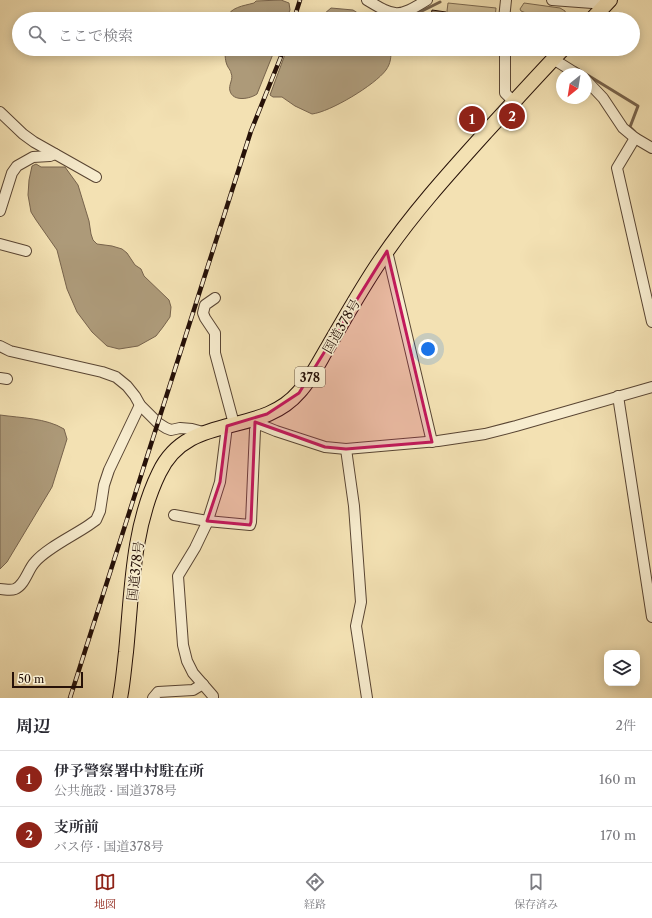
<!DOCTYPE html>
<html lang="ja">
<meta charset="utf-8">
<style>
:root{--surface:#fff;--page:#f7f7f7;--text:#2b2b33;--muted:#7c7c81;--line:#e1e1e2;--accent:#8f2418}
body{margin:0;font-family:"Libre Caslon Text","Noto Serif JP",serif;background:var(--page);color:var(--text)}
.controls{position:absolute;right:12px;bottom:12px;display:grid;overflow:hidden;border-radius:8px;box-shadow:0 2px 10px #0003}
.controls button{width:36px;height:36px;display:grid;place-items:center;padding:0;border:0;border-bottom:1px solid var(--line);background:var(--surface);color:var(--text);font:20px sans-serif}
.compass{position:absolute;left:556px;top:68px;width:36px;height:36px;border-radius:50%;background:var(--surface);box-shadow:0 2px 10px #0003;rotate:210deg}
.scale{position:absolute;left:12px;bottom:10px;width:71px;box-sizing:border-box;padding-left:4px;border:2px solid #261108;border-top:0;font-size:11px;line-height:14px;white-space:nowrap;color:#261108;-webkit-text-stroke:3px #f7ecce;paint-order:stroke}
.you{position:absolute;left:428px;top:349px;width:14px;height:14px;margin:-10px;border:3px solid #fff;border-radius:50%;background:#1a73e8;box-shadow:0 0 0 6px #1a73e833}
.badge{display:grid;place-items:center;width:26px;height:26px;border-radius:50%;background:var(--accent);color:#fff;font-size:13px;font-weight:700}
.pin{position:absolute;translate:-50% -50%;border:2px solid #fff;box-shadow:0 1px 4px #0006}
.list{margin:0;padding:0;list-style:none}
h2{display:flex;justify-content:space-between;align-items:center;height:52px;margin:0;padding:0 16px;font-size:17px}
h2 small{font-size:13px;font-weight:400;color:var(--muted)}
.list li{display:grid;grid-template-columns:26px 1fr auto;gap:12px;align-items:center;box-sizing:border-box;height:56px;padding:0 16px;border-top:1px solid var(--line)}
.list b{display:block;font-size:15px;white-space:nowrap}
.list p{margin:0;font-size:13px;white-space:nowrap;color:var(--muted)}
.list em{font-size:13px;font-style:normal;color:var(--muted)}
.icon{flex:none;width:22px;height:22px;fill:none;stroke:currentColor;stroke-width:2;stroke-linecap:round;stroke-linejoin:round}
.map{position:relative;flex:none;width:652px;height:698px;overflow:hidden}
.search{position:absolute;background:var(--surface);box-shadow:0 2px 10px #0003;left:12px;right:12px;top:12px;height:44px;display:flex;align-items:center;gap:10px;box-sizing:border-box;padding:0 14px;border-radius:22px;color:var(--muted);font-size:15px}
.sheet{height:164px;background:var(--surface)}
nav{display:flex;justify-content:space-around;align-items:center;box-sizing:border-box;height:56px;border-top:1px solid var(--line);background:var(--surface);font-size:11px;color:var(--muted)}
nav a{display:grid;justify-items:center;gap:2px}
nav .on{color:var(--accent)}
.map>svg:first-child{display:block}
.green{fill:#d0be96;stroke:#7b684f}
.water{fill:#ad9a79;stroke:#77634c}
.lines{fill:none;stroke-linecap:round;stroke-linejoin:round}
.stream{stroke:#77634c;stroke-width:3}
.building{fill:#917d61;stroke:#261108}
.minor-casing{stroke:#594533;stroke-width:12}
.highway-casing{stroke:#261108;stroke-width:16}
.minor{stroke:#f7ecce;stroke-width:10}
.highway{stroke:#f3e1b3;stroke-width:14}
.rail-casing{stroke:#261108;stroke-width:4.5}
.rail{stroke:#f7ecce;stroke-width:3;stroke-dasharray:9;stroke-linecap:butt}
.marked{fill:#c2185b;fill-opacity:0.2;stroke:#c2185b;stroke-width:3;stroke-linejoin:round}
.labels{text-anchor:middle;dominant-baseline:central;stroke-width:3.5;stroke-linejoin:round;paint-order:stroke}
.shield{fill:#f7ecce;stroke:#655343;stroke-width:1}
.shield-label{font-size:12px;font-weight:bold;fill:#261108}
.street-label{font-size:13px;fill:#261108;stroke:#f7ecce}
</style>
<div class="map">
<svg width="652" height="698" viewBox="0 0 652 698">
<rect width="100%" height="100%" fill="#f3e1b3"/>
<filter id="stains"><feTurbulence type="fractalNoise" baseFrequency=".005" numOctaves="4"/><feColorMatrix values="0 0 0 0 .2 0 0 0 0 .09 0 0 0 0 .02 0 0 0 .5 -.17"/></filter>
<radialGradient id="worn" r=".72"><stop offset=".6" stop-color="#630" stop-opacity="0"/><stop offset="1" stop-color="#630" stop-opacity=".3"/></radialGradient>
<g class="green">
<path d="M448,3L496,8L495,19H446Z"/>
<path d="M524,3L560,8L565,11L567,19H541L521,11L520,9Z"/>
</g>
<g class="water">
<path d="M281,0L289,3L290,10L286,19H226C230,7 243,6 254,3L256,1Z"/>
<path d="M331,8L353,10L367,19H299V18L305,17L310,13L324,14Z"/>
<path d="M225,49H275L257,94C250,99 233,102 230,91C228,85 234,79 231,73C231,71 229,69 228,67C225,62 225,55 225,49Z"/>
<path d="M287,49H391C391,57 391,63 386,70C375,85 330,112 312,114L295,106L282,97H273L270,95Z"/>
<path d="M36,164L41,167H65L78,185L89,221L91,234L93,240L97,244L112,246L122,249L127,253L135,265L141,269L144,276L169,300L171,307L170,317L163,327L156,336L138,346L119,349L107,346L92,332L77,312L67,289L57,250L36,220L31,212L28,195L29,180L32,166Z"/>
<path d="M0,415C21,418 46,418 64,429L67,439L52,487L7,562L0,569Z"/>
</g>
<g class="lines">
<g class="stream">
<path d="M411,19L418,13L440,2"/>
<path d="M544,49L552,52"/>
<path d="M576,68L638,106L630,127L635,132"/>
</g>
</g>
<path class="building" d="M432,10L446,12L445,19H430Z"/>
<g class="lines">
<g class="minor-casing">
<g id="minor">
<path d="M367,0C395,17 398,18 427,0"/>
<path d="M552,0L606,4V0"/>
<path d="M504,19L506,0"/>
<path d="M505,49V93L514,102"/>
<path d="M553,59L577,74"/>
<path d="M586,80L603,98L623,128L635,138L652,148"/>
<path d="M0,112L23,134L34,142L96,177"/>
<path d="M635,138L617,168L652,322"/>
<path d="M0,211L12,173L17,166L33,157L50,156L55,154"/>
<path d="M0,244L26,251"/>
<path d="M387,251L432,442"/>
<path d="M215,298L205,305L203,313L205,318L215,333V353L234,424"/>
<path d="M0,346L10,351L102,372L116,377L127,386L135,396L140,405L158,423L166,428L171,430L180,428L192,429L203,432"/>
<path d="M0,378L7,379"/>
<path d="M618,396L652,617"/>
<path d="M249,420L276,431L325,447L346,449L438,441L485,434L516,426L652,387"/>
<path d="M346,449L354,506L361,602L356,626L367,698"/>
<path d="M174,515L207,521L250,525L251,522L255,430L257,423"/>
<path d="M0,589C5,589 10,591 15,589C25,585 28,569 35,562C47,548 73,536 89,525L96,520L100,511L104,485L109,470L140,405"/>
<path d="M153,698L158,692L193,690L203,684"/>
<path d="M213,698V696L193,673L187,661L183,645L178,576L195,548L207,523L220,482L227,426"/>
</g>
</g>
<g class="highway-casing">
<g id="highway">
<path d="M592,19L610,0"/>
<path d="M120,698C123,683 124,668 126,652C132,592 132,528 159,473C188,411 260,438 299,392C311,379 319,362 328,347C345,318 361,289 380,261C411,215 449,173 486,132C512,104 537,76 563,49"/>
</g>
</g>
<use href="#minor" class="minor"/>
<use href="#highway" class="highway"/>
<g class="rail-casing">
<g id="rail">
<path d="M294,19L300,0"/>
<path d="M70,698L251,131L284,49"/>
</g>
</g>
<use href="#rail" class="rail"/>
</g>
<path class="marked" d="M387,251L432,442L346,449L325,447L255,422L251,522L250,525L207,521L220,482L227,426L267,414L299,393Z"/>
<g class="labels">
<rect class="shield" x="295" y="367" width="30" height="20" rx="3"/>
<g class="shield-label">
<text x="310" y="377">378</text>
</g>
<g class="street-label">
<text transform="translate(341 326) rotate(-60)">国道378号</text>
<text transform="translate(135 571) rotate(-83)">国道378号</text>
</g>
</g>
<rect width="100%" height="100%" filter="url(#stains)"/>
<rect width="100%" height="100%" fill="url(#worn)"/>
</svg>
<div class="controls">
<button><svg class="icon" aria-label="layers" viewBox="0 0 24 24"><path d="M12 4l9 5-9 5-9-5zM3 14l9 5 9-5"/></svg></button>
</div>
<svg class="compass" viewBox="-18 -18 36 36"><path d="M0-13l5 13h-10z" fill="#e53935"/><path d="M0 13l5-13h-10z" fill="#7c7c81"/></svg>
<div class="scale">50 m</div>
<div class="you"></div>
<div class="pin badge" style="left:472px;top:119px">1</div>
<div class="pin badge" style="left:512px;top:116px">2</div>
<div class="search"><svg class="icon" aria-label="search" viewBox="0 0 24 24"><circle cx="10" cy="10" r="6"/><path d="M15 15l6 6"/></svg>ここで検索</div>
</div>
<section class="sheet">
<h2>周辺<small>2件</small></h2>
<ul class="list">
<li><span class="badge">1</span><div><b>伊予警察署中村駐在所</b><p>公共施設 · 国道378号</p></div><em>160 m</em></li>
<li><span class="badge">2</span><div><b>支所前</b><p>バス停 · 国道378号</p></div><em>170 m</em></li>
</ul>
</section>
<nav>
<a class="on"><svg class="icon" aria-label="map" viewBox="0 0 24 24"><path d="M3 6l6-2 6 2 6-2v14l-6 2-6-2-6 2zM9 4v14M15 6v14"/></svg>地図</a>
<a><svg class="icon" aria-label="directions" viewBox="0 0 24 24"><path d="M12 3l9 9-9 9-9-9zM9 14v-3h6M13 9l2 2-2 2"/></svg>経路</a>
<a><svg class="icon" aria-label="saved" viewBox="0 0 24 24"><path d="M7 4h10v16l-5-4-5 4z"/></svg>保存済み</a>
</nav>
